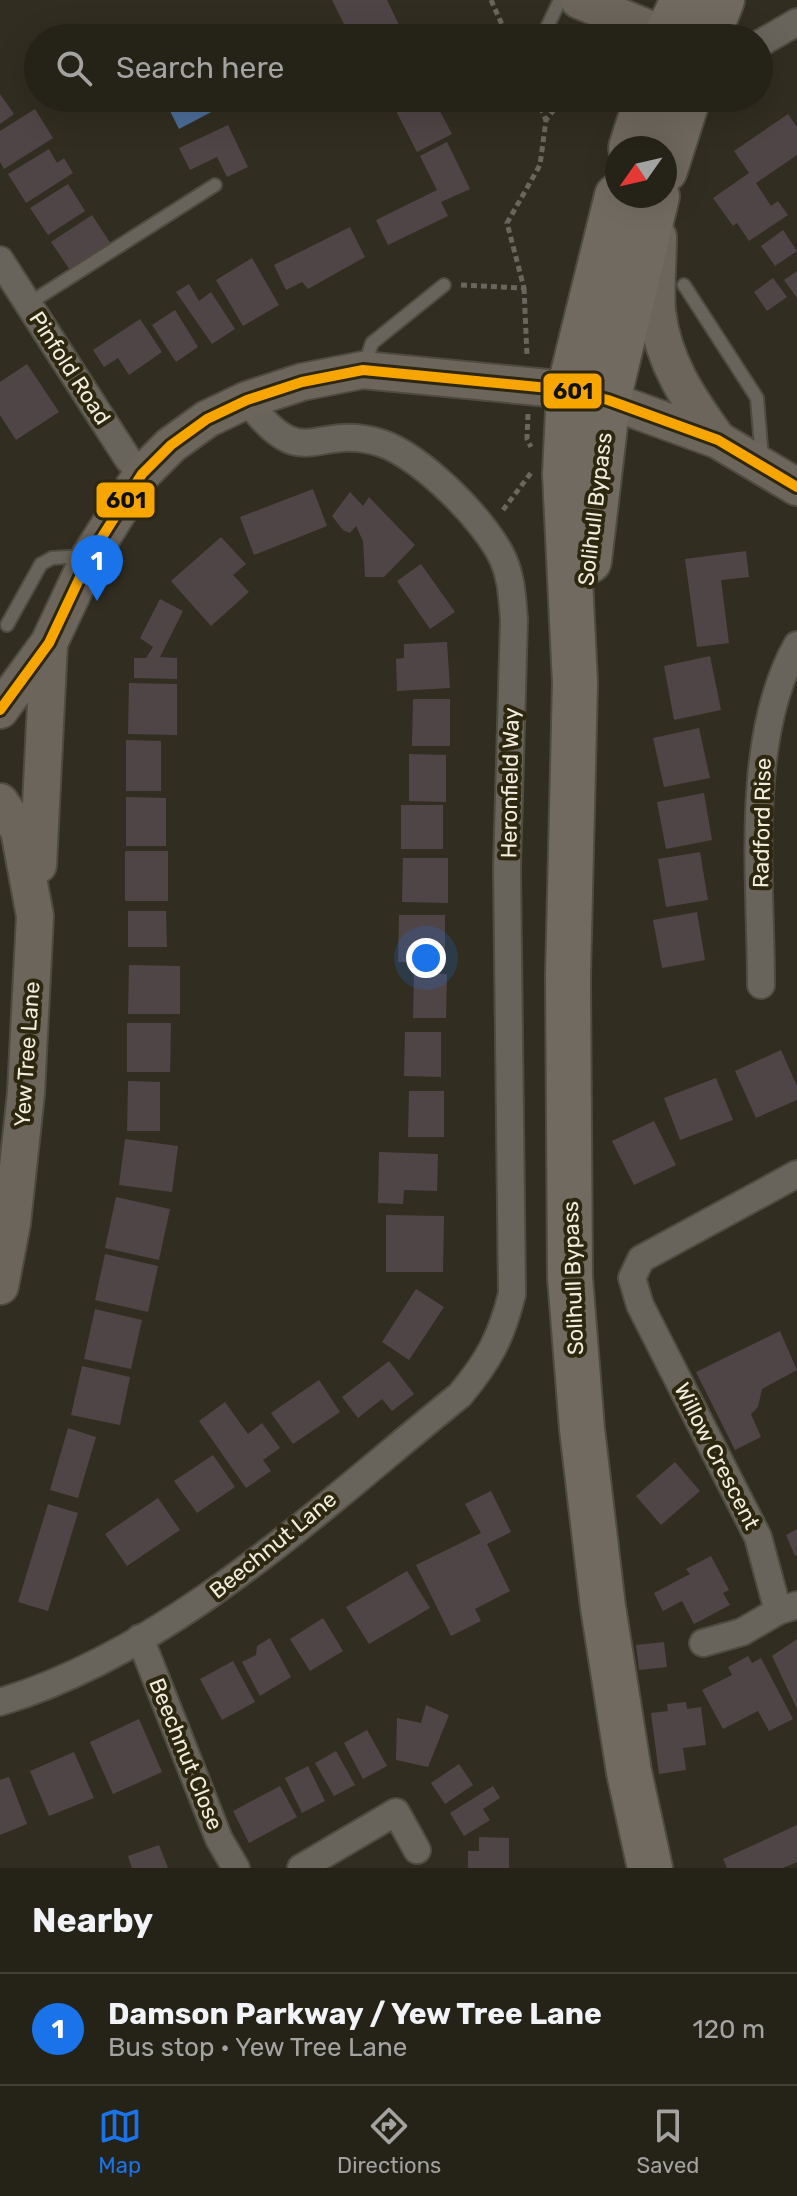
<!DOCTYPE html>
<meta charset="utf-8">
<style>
:root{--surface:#252218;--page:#2d2a21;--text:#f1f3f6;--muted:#a3a4a2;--line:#423f37;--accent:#1a73e8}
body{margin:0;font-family:Rubik,sans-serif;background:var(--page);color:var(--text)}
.compass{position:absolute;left:605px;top:136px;width:72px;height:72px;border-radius:50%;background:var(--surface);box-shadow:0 8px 32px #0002;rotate:236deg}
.you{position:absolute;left:426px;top:958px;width:28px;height:28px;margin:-20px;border:6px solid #fff;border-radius:50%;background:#1a73e8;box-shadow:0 0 0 12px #1a73e833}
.badge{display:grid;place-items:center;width:52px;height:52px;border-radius:50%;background:var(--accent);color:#fff;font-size:26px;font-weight:700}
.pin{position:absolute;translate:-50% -66px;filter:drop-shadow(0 2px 4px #0008)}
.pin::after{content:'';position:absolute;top:42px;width:28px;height:24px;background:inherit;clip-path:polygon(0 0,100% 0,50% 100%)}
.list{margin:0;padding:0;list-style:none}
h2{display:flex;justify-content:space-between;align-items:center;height:104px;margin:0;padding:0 32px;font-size:34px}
h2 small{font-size:26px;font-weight:400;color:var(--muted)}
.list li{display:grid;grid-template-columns:52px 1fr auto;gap:24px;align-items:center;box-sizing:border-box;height:112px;padding:0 32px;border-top:2px solid var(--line)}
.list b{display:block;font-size:30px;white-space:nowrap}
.list p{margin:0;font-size:26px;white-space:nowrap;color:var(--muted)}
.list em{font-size:26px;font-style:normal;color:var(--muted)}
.icon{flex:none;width:44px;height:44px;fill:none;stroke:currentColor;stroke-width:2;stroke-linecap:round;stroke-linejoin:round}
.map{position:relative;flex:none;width:797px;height:1868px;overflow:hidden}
.search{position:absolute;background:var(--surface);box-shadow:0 8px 32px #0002;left:24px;right:24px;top:24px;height:88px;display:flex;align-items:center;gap:20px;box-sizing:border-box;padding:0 28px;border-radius:44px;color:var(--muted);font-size:30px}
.sheet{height:216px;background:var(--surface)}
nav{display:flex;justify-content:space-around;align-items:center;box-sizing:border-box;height:112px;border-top:2px solid var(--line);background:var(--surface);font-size:22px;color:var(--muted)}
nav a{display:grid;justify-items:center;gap:4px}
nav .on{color:var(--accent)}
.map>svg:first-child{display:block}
.water{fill:#4c6c97}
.building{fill:#504546}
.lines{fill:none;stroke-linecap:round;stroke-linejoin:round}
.lane-casing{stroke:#4e4b40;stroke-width:16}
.street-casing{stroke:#4e4b40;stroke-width:30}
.secondary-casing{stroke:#4e4b40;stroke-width:40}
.highway-casing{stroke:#4e4b40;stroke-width:48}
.path{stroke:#6a665d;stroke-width:5;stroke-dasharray:6 4;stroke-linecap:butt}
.lane{stroke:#68645b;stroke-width:12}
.street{stroke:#68645b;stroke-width:26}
.secondary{stroke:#6c655b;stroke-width:36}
.highway{stroke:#716a60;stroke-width:44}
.bus-1-casing{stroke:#2e270f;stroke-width:16}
.bus-1{stroke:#f7a600;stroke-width:10}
.labels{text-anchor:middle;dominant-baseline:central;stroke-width:8;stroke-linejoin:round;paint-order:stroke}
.street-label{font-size:22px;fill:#f1edde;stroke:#2e270f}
.line-badge{stroke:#2e270f;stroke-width:3}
.pale-badge-label{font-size:22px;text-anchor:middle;font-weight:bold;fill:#111}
</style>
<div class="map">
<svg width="797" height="1868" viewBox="0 0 797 1868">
<rect width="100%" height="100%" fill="#312d20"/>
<path class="water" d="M185,98H218L214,103L217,109L179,129L168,107Z"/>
<g class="building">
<path d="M332,0H387L401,29L383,38H351Z"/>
<path d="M0,94L14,114L0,124Z"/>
<path d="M399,98H433L452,134L417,152L396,111L403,107Z"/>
<path d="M35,109L53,138L4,169L0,162V131Z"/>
<path d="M788,114L797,127V155L756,183L771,206L778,201L788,215L749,241L737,223L733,226L713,198L749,173L734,151Z"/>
<path d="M228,125L248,167L227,177L217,157L190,170L179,148Z"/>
<path d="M447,142L470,189L441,202L448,216L388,245L376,220L437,190L420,156Z"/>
<path d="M49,149L57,163L64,158L73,173L26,203L8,174Z"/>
<path d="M68,184L85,211L48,235L30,208Z"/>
<path d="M92,215L111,244L70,270L51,242Z"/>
<path d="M350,227L365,257L308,289L302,282L286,290L274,265Z"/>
<path d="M783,230L797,251L775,266L761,246Z"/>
<path d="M252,258L279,305L243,326L216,280Z"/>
<path d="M797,271V298L784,280Z"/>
<path d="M773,278L787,297L767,311L754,292Z"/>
<path d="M189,284L199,301L211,292L235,329L212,344L176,292Z"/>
<path d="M175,310L198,347L176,362L152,325Z"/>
<path d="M140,319L162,352L129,375L118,358L104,367L93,350Z"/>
<path d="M27,364L59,412L16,440L0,415V382Z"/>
<path d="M313,489L327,526L254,555L240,517Z"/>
<path d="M350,492L363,506L369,497L415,545L384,577H365L363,541L356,526L350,533L343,530L332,516Z"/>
<path d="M221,537L246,564L233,575L249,592L211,626L171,581Z"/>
<path d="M746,551L749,577L721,580L729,643L697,647L685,559Z"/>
<path d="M421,564L455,612L430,629L397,581Z"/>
<path d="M160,599L183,611L160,657L177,658V679L134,678V658H146L153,647L140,638Z"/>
<path d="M447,642L450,688L397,691L396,659L404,658V644Z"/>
<path d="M710,656L721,710L674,720L664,666Z"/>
<path d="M129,683L177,684V735L128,734Z"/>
<path d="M413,699H450V746H412Z"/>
<path d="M699,728L710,778L664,787L653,738Z"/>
<path d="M126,740L161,741V791H126Z"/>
<path d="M409,754L446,755V802L409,801Z"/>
<path d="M704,793L712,840L666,849L657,802Z"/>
<path d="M126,797L166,798V846H126Z"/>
<rect x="401" y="805" width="42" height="44"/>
<rect x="125" y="851" width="43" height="50"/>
<path d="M700,852L708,900L666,907L658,859Z"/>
<path d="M403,858H448V903L402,902Z"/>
<path d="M128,911H166L167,947H128Z"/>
<path d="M697,912L705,960L662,968L653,920Z"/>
<path d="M399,915H445V962H398Z"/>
<path d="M129,965L180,966V1014H128Z"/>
<path d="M414,973L447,974L446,1018H413Z"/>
<path d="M127,1023H171L170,1072H127Z"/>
<path d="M405,1032H441V1077L404,1076Z"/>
<path d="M781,1050L797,1086V1100L756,1118L735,1071Z"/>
<path d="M716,1078L733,1120L680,1140L664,1098Z"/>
<path d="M128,1081L160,1082V1131H127Z"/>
<path d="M409,1091H444V1137H408Z"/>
<path d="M654,1121L676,1165L634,1185L612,1141Z"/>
<path d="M125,1139L178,1146L172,1192L119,1185Z"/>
<path d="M379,1152L438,1154L437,1191L404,1190L403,1204L378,1203Z"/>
<path d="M116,1197L170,1209L159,1260L105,1248Z"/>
<path d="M386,1215L444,1216L443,1272H386Z"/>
<path d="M105,1254L158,1266L148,1312L95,1300Z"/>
<path d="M416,1289L444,1307L409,1360L382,1342Z"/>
<path d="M95,1309L142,1320L131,1369L84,1359Z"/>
<path d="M780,1331L797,1370L762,1389L758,1407L751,1414L761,1437L735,1450L696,1372Z"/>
<path d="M389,1361L414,1394L392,1411L382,1399L358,1418L342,1397Z"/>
<path d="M82,1366L130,1377L120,1425L71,1415Z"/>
<path d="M319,1380L340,1412L293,1444L271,1413Z"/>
<path d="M225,1402L248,1434L262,1423L280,1448L263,1460L271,1471L246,1488L199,1421Z"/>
<path d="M68,1428L96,1437L78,1498L50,1490Z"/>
<path d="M213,1455L235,1487L197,1513L174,1481Z"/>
<path d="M675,1462L700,1491L661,1525L636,1496Z"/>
<path d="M491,1491L511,1532L487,1544L510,1591L475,1609L481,1621L451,1636L416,1565L481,1533L465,1504Z"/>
<path d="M158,1498L180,1530L127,1566L105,1534Z"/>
<path d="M48,1504L78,1513L48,1611L18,1602Z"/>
<path d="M797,1529V1555L795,1556L786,1535Z"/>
<path d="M711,1556L729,1590L723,1593L730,1605L694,1624L682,1601L663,1611L654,1593L690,1574L686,1569Z"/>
<path d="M407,1571L430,1608L369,1644L346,1607Z"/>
<path d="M323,1618L343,1651L310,1671L290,1639Z"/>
<path d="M270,1638L291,1677L260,1696L242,1662L256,1655L257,1646Z"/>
<path d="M797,1639V1709L772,1656Z"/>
<path d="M664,1642L667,1667L639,1670L636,1645Z"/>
<path d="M748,1656L752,1663L761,1658L793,1719L769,1731L758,1711L723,1729L702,1690L732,1675L728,1667Z"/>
<path d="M233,1661L255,1702L222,1720L200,1679Z"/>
<path d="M686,1702L687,1709L701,1707L706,1745L683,1748L686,1770L659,1774L651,1713L668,1711L667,1704Z"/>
<path d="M426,1705L449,1715L428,1767L396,1760L397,1718L421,1723Z"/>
<path d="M139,1719L162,1772L113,1794L90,1742Z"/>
<path d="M367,1730L387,1766L363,1779L344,1743Z"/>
<path d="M336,1751L355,1785L334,1796L315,1763Z"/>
<path d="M74,1752L94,1798L49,1816L30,1771Z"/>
<path d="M459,1764L473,1785L445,1804L431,1783Z"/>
<path d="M308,1766L325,1801L302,1813L285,1778Z"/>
<path d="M9,1777L27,1824L0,1835V1780Z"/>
<path d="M280,1786L297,1817L249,1843L233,1811Z"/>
<path d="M493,1786L500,1798L483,1809L490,1820L464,1836L450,1813Z"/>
<path d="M797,1825V1862L783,1868H727L723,1859Z"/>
<path d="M479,1837L509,1838V1868H468V1851H479Z"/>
<path d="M159,1845L168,1868H132L128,1856Z"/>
</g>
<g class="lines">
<g class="lane-casing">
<g id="lane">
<path d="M542,38L560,0"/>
<path d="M684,285L757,398L762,459"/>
<path d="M28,304L215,185"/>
<path d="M364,367L372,343L444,285"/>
<path d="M7,625L41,564L52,558L83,556"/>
</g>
</g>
<g class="street-casing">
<g id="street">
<path d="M759,44L797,22"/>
<path d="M0,260L128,459L142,474"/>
<path d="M761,985C761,879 744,739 797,645"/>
<path d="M778,1611L758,1537L640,1305L632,1278L641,1259L797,1174"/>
<path d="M140,1638L219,1839L236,1868"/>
<path d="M703,1643L742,1632L778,1611L797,1605"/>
<path d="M0,1702C173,1650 321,1507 460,1395C489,1360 501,1338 512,1294L507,867L514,619C512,599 512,579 503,559C486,521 421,456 381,443C313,422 304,477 247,400"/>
<path d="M301,1868L396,1812L417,1850"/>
</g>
</g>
<g class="secondary-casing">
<g id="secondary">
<path d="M579,0L671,38"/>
<path d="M658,237C658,262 655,288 657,312C663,362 689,400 718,440"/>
<path d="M0,710L49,643L90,556L142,474L171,445L207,419L247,400L302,382L363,370L569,390L608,400L718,440L797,487"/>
<path d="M0,802L19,830L35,916L26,1093L12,1223L0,1286"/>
<path d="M38,865L49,643"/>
</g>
</g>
<g class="highway-casing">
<g id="highway">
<path d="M665,38L683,0"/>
<path d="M707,38L722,0"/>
<path d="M631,148L647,98"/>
<path d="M665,170L688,98"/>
<path d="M617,196L569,390L565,474L575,683L568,976L570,1277L582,1429L603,1607L629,1772L650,1868"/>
<path d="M589,561L608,400L657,196"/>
</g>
</g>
<g class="path">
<path d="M491,0L508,38"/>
<path d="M536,98L546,120"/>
<path d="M461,285L524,288L507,223L540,165L546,120L563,98"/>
<path d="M524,288L527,356"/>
<path d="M528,414L527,439L531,447"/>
<path d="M503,510L531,473"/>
</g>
<use href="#lane" class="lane"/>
<use href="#street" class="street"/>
<use href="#secondary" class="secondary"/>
<use href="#highway" class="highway"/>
<g class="bus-1-casing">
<path id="bus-1" d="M0,710L49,643L90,556L142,474L171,445L207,419L247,400L302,382L363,370L569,390L608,400L718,440L797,487"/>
</g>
<use href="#bus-1" class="bus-1"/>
</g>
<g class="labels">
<g class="street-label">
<text transform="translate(70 368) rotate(57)">Pinfold Road</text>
<text transform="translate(595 509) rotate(-83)">Solihull Bypass</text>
<text transform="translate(510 783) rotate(-89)">Heronfield Way</text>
<text transform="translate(762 823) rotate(-89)">Radford Rise</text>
<text transform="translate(27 1054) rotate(-86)">Yew Tree Lane</text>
<text transform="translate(573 1278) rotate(-92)">Solihull Bypass</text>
<text transform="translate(717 1456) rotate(63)">Willow Crescent</text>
<text transform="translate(273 1545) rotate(-39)">Beechnut Lane</text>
<text transform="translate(186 1754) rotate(68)">Beechnut Close</text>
</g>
</g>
<g class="line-badge">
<rect x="542" y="372" width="61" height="38" rx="8" fill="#f7a600"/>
<rect x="95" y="481" width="61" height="38" rx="8" fill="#f7a600"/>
</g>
<g class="pale-badge-label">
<text x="573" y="399">601</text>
<text x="126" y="508">601</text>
</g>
</svg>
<svg class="compass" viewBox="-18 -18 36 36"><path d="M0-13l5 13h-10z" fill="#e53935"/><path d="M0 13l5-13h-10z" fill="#a3a4a2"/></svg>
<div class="you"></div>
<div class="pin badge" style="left:97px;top:601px">1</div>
<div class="search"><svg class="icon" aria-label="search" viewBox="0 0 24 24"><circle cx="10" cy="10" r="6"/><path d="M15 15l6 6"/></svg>Search here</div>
</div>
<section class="sheet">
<h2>Nearby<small></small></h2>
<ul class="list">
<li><span class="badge">1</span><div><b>Damson Parkway / Yew Tree Lane</b><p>Bus stop · Yew Tree Lane</p></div><em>120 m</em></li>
</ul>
</section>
<nav>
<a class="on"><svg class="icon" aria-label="map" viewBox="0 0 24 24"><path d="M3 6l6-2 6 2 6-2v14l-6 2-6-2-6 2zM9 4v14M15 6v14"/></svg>Map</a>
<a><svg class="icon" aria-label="directions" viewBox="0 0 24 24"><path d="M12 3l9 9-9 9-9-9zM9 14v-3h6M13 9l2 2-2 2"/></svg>Directions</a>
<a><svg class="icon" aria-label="saved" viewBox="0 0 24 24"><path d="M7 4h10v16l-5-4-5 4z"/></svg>Saved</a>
</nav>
